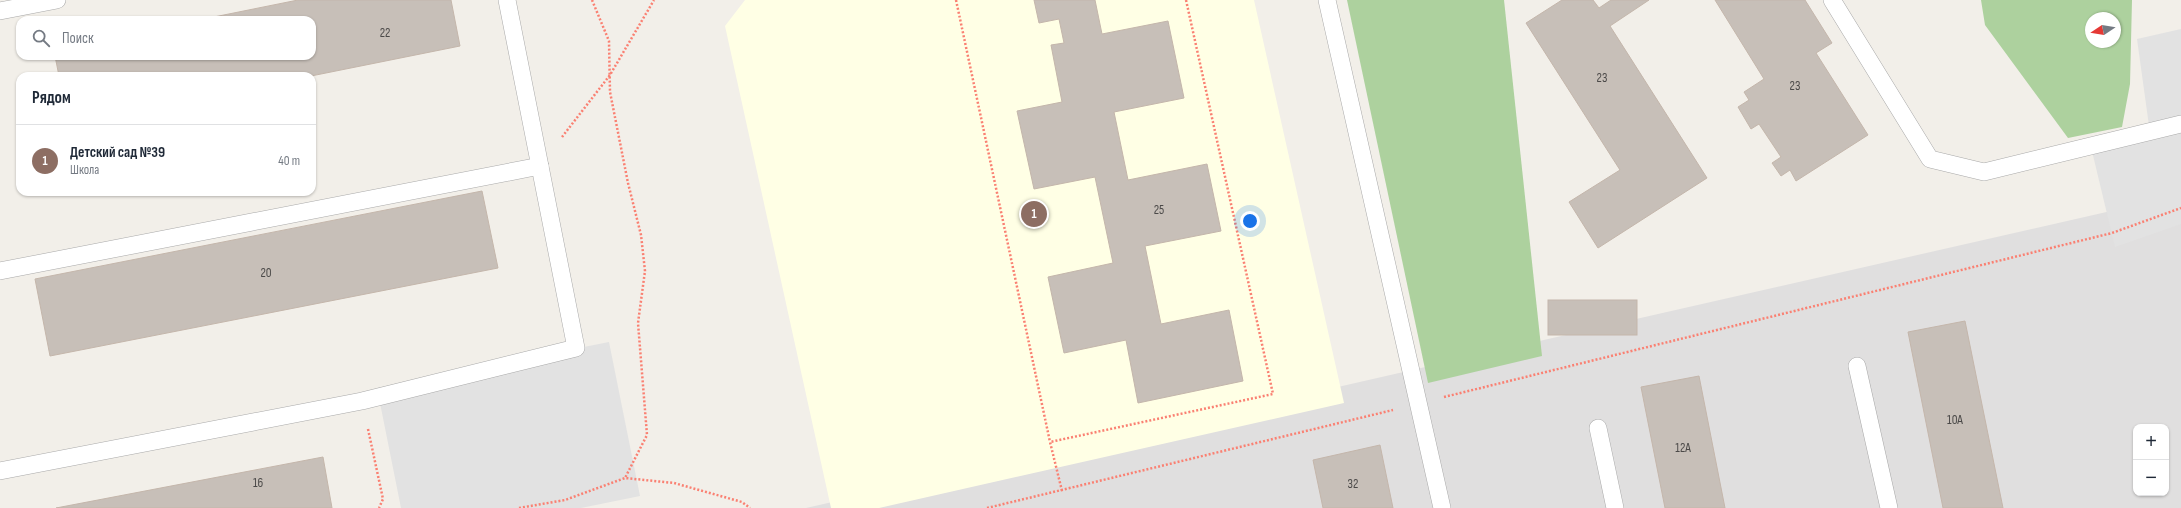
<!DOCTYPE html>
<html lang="ru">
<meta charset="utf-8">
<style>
:root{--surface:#fff;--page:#f6f6f7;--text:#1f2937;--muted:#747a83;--line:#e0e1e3;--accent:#0f766e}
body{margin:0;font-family:"Sofia Sans Condensed",sans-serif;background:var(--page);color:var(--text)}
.controls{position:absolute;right:12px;bottom:12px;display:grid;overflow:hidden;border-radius:8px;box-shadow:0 1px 3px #0004}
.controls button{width:36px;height:36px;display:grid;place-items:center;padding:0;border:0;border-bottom:1px solid var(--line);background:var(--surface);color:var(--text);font:20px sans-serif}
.compass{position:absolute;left:2085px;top:12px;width:36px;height:36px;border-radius:50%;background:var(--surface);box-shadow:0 1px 3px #0004;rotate:258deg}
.you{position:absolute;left:1250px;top:221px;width:14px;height:14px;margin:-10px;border:3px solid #fff;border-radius:50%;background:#1a73e8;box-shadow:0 0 0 6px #1a73e833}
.badge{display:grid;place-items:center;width:26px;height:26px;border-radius:50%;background:var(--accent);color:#fff;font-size:13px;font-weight:700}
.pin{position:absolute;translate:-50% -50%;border:2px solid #fff;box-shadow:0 1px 4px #0006}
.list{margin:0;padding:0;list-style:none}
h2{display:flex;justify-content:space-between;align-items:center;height:52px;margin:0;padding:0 16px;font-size:17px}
h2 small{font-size:13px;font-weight:400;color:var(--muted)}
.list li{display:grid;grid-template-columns:26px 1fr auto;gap:12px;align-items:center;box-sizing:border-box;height:72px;padding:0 16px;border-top:1px solid var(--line)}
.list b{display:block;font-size:15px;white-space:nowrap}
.list p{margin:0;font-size:13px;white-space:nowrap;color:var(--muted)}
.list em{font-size:13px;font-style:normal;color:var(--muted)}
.icon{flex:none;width:22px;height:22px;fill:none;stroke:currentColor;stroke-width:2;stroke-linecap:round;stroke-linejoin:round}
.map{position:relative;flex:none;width:2181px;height:508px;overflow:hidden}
.search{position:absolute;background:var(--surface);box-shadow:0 1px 3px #0004;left:16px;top:16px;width:300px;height:44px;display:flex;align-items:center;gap:10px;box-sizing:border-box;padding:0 14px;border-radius:12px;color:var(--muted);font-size:15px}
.panel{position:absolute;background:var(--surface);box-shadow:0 1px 3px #0004;left:16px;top:72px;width:300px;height:124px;border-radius:12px}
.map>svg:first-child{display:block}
.residential{fill:#e0dfdf;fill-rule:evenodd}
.education{fill:#ffffe5}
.forest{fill:#add19e;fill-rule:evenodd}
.parking{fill:#e2e2e2}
.building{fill:#c7bfb8;stroke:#c4b6ab}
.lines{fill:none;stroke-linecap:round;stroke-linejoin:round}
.lane-casing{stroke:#a9a9a9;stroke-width:18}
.path{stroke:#fa8072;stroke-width:2.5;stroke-dasharray:2 2;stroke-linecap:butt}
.lane{stroke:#fff;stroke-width:17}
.labels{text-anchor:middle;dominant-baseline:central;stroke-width:4;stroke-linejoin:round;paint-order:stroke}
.number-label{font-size:13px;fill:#4b4948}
</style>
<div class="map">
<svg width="2181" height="508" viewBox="0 0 2181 508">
<rect width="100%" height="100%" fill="#f2efe9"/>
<path class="residential" d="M2181,195V508H806ZM2136,427H2166V493H2136Z"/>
<path class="education" d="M745,0H1254L1344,403L879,508H831L725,26Z"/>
<g class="forest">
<path d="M1347,0H1504L1542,356L1428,383Z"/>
<path d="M1981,0H2132L2130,84L2122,127L2068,138L1985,25ZM2091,18H2115V42H2091Z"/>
</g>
<g class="parking">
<path d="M2181,29V224L2115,247L2091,147L2150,133L2137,39Z"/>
<path d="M609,342L640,496L581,508H401L377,388Z"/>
</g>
<g class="building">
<path d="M298,0H451L460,46L311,76H59L55,56H312V20H199Z"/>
<path d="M1034,0H1095L1102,34L1168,21L1184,98L1114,112L1128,180L1207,164L1221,231L1145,246L1161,324L1229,310L1243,381L1138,403L1126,340L1064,353L1048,277L1113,263L1095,177L1034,189L1017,111L1062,102L1051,45L1064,43L1059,19L1039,23Z"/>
<path d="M1562,0H1593L1599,8L1611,0H1649L1610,26L1707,178L1598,248L1569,202L1620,170L1526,23Z"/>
<path d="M1715,0H1805L1832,43L1816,53L1868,135L1796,181L1790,170L1781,176L1772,163L1781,157L1759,124L1751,129L1738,107L1749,100L1744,92L1764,79Z"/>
<path d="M482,191L498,268L50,356L35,279Z"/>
<rect x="1548" y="300" width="89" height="35"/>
<path d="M1965,321L2003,508H1943L1908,332Z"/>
<path d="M1699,376L1725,508H1665L1641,387Z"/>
<path d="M1380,445L1393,508H1323L1313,460Z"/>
<path d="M323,457L332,508H56Z"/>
</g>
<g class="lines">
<g class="lane-casing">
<g id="lane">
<path d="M1327,0L1442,508"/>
<path d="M1832,0L1930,159L1984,172L2181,124"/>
<path d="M0,11L57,0"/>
<path d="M0,271L540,166"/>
<path d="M1857,366L1889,508"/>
<path d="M1598,428L1615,508"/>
<path d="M0,471L362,401L576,348L507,0"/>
</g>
</g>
<g class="path">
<path d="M592,0L609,41L610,92L628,183L641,235L645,271L638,323L647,435L625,478"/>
<path d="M956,0L1050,442"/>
<path d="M562,137L610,75L654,0"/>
<path d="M1444,397L2112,233L2181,208"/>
<path d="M368,429L383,499L379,508"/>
<path d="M1062,491L1050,442L1273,394L1186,0"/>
<path d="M519,508L565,500L625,478L674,483L742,502L750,508"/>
<path d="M987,508L1393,410"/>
</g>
<use href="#lane" class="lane"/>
</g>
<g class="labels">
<g class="number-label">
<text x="385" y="33">22</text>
<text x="1602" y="78">23</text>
<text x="1795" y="86">23</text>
<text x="1159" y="210">25</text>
<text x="266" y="273">20</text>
<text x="1955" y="420">10А</text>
<text x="1683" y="448">12А</text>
<text x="258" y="483">16</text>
<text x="1353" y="484">32</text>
</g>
</g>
</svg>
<div class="controls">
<button>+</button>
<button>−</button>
</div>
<svg class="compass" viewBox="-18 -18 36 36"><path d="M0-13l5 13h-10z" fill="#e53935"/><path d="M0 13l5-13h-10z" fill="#747a83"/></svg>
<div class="you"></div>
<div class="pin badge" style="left:1034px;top:214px;background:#8d6e63">1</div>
<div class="search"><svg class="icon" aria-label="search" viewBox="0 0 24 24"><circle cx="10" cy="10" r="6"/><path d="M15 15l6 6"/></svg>Поиск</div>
<section class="panel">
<h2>Рядом<small></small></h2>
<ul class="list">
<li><span class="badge" style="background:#8d6e63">1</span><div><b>Детский сад №39</b><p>Школа</p></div><em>40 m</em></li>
</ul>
</section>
</div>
